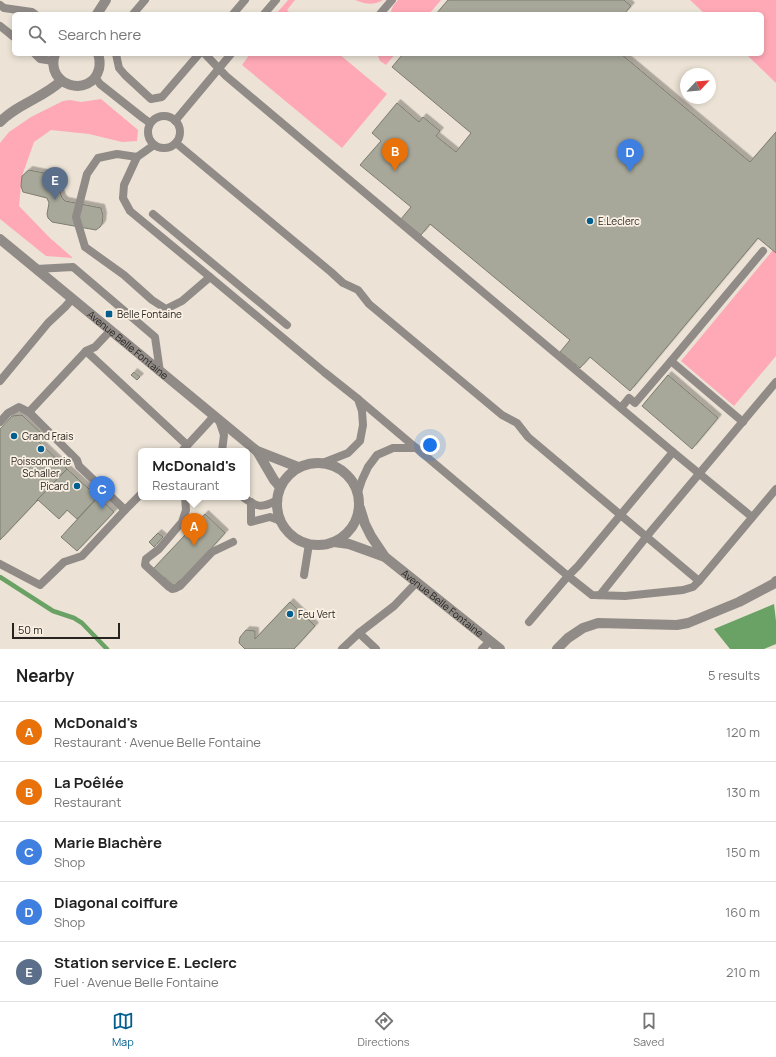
<!DOCTYPE html>
<meta charset="utf-8">
<style>
:root{--surface:#fff;--page:#f2f2f2;--text:#222;--muted:#767676;--line:#e0e0e0;--accent:#015e8e}
body{margin:0;font-family:Manrope,sans-serif;background:var(--page);color:var(--text)}
.compass{position:absolute;left:680px;top:68px;width:36px;height:36px;border-radius:50%;background:var(--surface);box-shadow:0 2px 6px #0003;rotate:64deg}
.scale{position:absolute;left:12px;bottom:10px;width:108px;box-sizing:border-box;padding-left:4px;border:2px solid #27241f;border-top:0;font-size:11px;line-height:14px;white-space:nowrap;color:#27241f;-webkit-text-stroke:3px #faf0e3;paint-order:stroke}
.you{position:absolute;left:430px;top:445px;width:14px;height:14px;margin:-10px;border:3px solid #fff;border-radius:50%;background:#1a73e8;box-shadow:0 0 0 6px #1a73e833}
.badge{display:grid;place-items:center;width:26px;height:26px;border-radius:50%;background:var(--accent);color:#fff;font-size:13px;font-weight:700}
.pin{position:absolute;translate:-50% -33px;filter:drop-shadow(0 1px 2px #0008)}
.pin::after{content:'';position:absolute;top:21px;width:14px;height:12px;background:inherit;clip-path:polygon(0 0,100% 0,50% 100%)}
.popup{position:absolute;left:138px;top:448px;width:112px;height:52px;box-sizing:border-box;display:grid;place-content:center;border-radius:6px;background:var(--surface);filter:drop-shadow(0 1px 3px #0005);font-size:13px;white-space:nowrap;color:var(--muted)}
.popup b{font-size:15px;color:var(--text)}
.popup::after{content:'';position:absolute;left:50%;top:100%;margin-left:-8px;border:8px solid transparent;border-top-color:var(--surface)}
.list{margin:0;padding:0;list-style:none}
h2{display:flex;justify-content:space-between;align-items:center;height:52px;margin:0;padding:0 16px;font-size:17px}
h2 small{font-size:13px;font-weight:400;color:var(--muted)}
.list li{display:grid;grid-template-columns:26px 1fr auto;gap:12px;align-items:center;box-sizing:border-box;height:60px;padding:0 16px;border-top:1px solid var(--line)}
.list b{display:block;font-size:15px;white-space:nowrap}
.list p{margin:0;font-size:13px;white-space:nowrap;color:var(--muted)}
.list em{font-size:13px;font-style:normal;color:var(--muted)}
.icon{flex:none;width:22px;height:22px;fill:none;stroke:currentColor;stroke-width:2;stroke-linecap:round;stroke-linejoin:round}
.map{position:relative;flex:none;width:776px;height:649px;overflow:hidden}
.search{position:absolute;background:var(--surface);box-shadow:0 2px 6px #0003;left:12px;right:12px;top:12px;height:44px;display:flex;align-items:center;gap:10px;box-sizing:border-box;padding:0 14px;border-radius:6px;color:var(--muted);font-size:15px}
.sheet{height:352px;background:var(--surface)}
nav{display:flex;justify-content:space-around;align-items:center;box-sizing:border-box;height:56px;border-top:1px solid var(--line);background:var(--surface);font-size:11px;color:var(--muted)}
nav a{display:grid;justify-items:center;gap:2px}
nav .on{color:var(--accent)}
.map>svg:first-child{display:block}
.green{fill:#ffa9b6}
.water{fill:#6aa265}
.lines{fill:none;stroke-linecap:round;stroke-linejoin:round}
.stream{stroke:#6aa265;stroke-width:4.5}
.building{fill:#a7a89a;stroke:#7c7c6f;filter:url(#shadow)}
.lane{stroke:#918b88;stroke-width:8}
.street{stroke:#918b88;stroke-width:10}
.poi-dot{fill:#015e8e;stroke:#faf0e3;stroke-width:1.5}
.labels{text-anchor:middle;dominant-baseline:central;stroke-width:3.5;stroke-linejoin:round;paint-order:stroke}
.poi-label{font-size:10px;fill:#27241f;stroke:#faf0e3;text-anchor:start}
.street-label{font-size:10px;fill:#27241f;stroke:#faf0e3}
</style>
<div class="map">
<svg width="776" height="649" viewBox="0 0 776 649">
<defs>
<filter id="shadow"><feDropShadow dx="3.5" dy="-3.5" stdDeviation="0" flood-color="#0004"/></filter>
</defs>
<rect width="100%" height="100%" fill="#ece3d6"/>
<g class="green">
<path d="M288,0H295L287,10L291,14H276Z"/>
<path d="M355,0H383C373,6 365,4 355,0Z"/>
<path d="M398,0H441L429,14H390L393,6Z"/>
<path d="M690,0H776V83L746,54H762V14H705Z"/>
<path d="M250,54H339L387,94L342,148L242,65Z"/>
<path d="M377,54H395L386,65L380,61Z"/>
<path d="M101,99L138,130L137,141L122,142L89,134L51,130L34,142L22,176L19,206L50,238L73,258L46,256L0,219V143L9,132L31,117L63,101L70,100L81,102Z"/>
<path d="M773,250L776,253V356L734,406L681,361Z"/>
</g>
<path class="water" d="M774,604L776,621V644L764,649H730L714,629Z"/>
<g class="lines">
<path class="stream" d="M0,577L53,611L74,618L82,623L107,649"/>
</g>
<g class="building">
<path d="M448,0H624L631,6L624,14H436Z"/>
<path d="M403,54H621L750,162L776,132V253L758,238L630,391L590,357L580,368L560,352L570,340L430,224L421,235L401,219L411,207L360,165L381,141L372,133L397,103L419,122L423,117L440,131L436,136L456,152L471,133L392,67Z"/>
<path d="M29,170L58,176L61,179L63,182L60,192L62,198L65,201L101,208L103,216L102,224L100,227L96,230L52,222L48,218L47,214L49,203L47,198L23,192L21,186L22,176Z"/>
<path d="M134,372L140,377L137,380L131,375Z"/>
<path d="M668,375L718,418L692,449L642,406Z"/>
<path d="M22,415L43,435L38,441L67,469L0,540V429L12,416Z"/>
<path d="M67,469L98,497L77,519L67,510L59,519L38,500L36,501Z"/>
<path d="M98,497L114,512L77,551L61,537Z"/>
<path d="M205,514L225,533L182,581L180,580L174,586L164,577L163,578L153,569Z"/>
<path d="M158,533L163,537L154,547L149,542Z"/>
<path d="M290,602L315,626L294,649H245L239,643L240,637L246,630L255,631V639Z"/>
</g>
<g class="lines">
<g class="lane">
<path d="M0,5L4,8L32,12L35,14"/>
<path d="M133,14L145,0"/>
<path d="M233,14L245,0"/>
<path d="M264,14L276,0"/>
<path d="M380,14L392,0"/>
<path d="M0,26L14,37"/>
<path d="M35,54L40,59L53,61"/>
<path d="M116,54L119,68L125,75L151,99L162,97L199,54"/>
<path d="M205,54L226,76L673,452L578,566L568,576L529,622"/>
<path d="M95,77L100,84L143,118L150,123"/>
<circle cx="164" cy="132" r="16"/>
<path d="M175,121L231,54"/>
<path d="M176,143L331,272L343,283L358,290L369,304L502,415L517,423L528,437L699,581"/>
<path d="M154,145L137,157L124,185L123,198L130,211L210,277L324,372L358,399L362,411L363,425L360,441L348,453L325,462"/>
<path d="M137,157L117,154L98,158L87,174L76,217L85,247L124,275L152,300L166,309L182,301L210,277"/>
<path d="M153,214L287,325"/>
<path d="M36,269L73,267L155,337L160,372"/>
<path d="M110,331L95,347L86,351L29,412L77,460L79,466L125,510L141,494"/>
<path d="M86,351L187,445"/>
<path d="M671,361L763,251"/>
<path d="M0,381L48,323L65,307L72,299"/>
<path d="M358,399L568,576L592,595L625,596L683,590L693,587L699,581L776,489"/>
<path d="M621,408L629,398L635,403L671,361L743,422"/>
<path d="M219,420L224,435L222,451"/>
<path d="M0,422L8,413L19,407L29,412"/>
<path d="M182,451L206,425L214,416"/>
<path d="M673,452L752,517"/>
<path d="M358,492L362,480L368,467L377,455L393,448H416"/>
<path d="M185,497L186,510L182,522L159,549L146,559L145,565L169,587L172,589L176,588L180,586L212,552L233,542"/>
<path d="M243,497C256,507 262,509 277,500"/>
<path d="M251,502V522L270,517L281,521"/>
<path d="M0,564L40,585L64,562L82,556L125,510"/>
<path d="M304,575L309,544"/>
<path d="M600,595L647,536L776,382"/>
<path d="M342,649L359,633"/>
<path d="M376,649L359,633L394,606L417,582"/>
<path d="M482,649L490,641"/>
</g>
<g class="street">
<path d="M97,14L106,0"/>
<path d="M55,54C44,86 91,99 99,69C100,64 100,59 98,54"/>
<path d="M0,122C17,104 43,98 61,81"/>
<path id="s1" d="M0,239L252,447L257,451L298,467"/>
<path d="M257,451L274,480L280,487"/>
<circle cx="318" cy="504" r="41"/>
<path id="s2" d="M360,508L365,524L371,536L385,557L500,649"/>
<path d="M334,542L349,544L385,557"/>
<path d="M557,649L568,638L583,628L598,623L677,625L688,623L739,602L775,583L776,581"/>
</g>
</g>
<g class="poi-dot">
<circle cx="590" cy="221" r="4"/>
<rect x="105" y="310" width="8" height="8" rx="2"/>
<circle cx="14" cy="436" r="4"/>
<circle cx="41" cy="449" r="4"/>
<circle cx="77" cy="486" r="4"/>
<circle cx="290" cy="614" r="4"/>
</g>
<g class="labels">
<g class="poi-label">
<text x="598" y="221">E.Leclerc</text>
<text x="117" y="314">Belle Fontaine</text>
<text x="22" y="436">Grand Frais</text>
<text x="41" y="461" text-anchor="middle">Poissonnerie<tspan x="41" dy="12">Schaller</tspan></text>
<text x="69" y="486" text-anchor="end">Picard</text>
<text x="298" y="614">Feu Vert</text>
</g>
<g class="street-label">
<text stroke="none"><textPath href="#s1" startOffset="166">Avenue Belle Fontaine</textPath></text>
<text stroke="none"><textPath href="#s2" startOffset="129">Avenue Belle Fontaine</textPath></text>
</g>
</g>
</svg>
<svg class="compass" viewBox="-18 -18 36 36"><path d="M0-13l5 13h-10z" fill="#e53935"/><path d="M0 13l5-13h-10z" fill="#767676"/></svg>
<div class="scale">50 m</div>
<div class="you"></div>
<div class="pin badge" style="left:194px;top:546px;background:#e8710a">A</div>
<div class="popup"><b>McDonald's</b>Restaurant</div>
<div class="pin badge" style="left:395px;top:171px;background:#e8710a">B</div>
<div class="pin badge" style="left:102px;top:509px;background:#3f7fe0">C</div>
<div class="pin badge" style="left:630px;top:172px;background:#3f7fe0">D</div>
<div class="pin badge" style="left:55px;top:200px;background:#5c6f8a">E</div>
<div class="search"><svg class="icon" aria-label="search" viewBox="0 0 24 24"><circle cx="10" cy="10" r="6"/><path d="M15 15l6 6"/></svg>Search here</div>
</div>
<section class="sheet">
<h2>Nearby<small>5 results</small></h2>
<ul class="list">
<li><span class="badge" style="background:#e8710a">A</span><div><b>McDonald's</b><p>Restaurant · Avenue Belle Fontaine</p></div><em>120 m</em></li>
<li><span class="badge" style="background:#e8710a">B</span><div><b>La Poêlée</b><p>Restaurant</p></div><em>130 m</em></li>
<li><span class="badge" style="background:#3f7fe0">C</span><div><b>Marie Blachère</b><p>Shop</p></div><em>150 m</em></li>
<li><span class="badge" style="background:#3f7fe0">D</span><div><b>Diagonal coiffure</b><p>Shop</p></div><em>160 m</em></li>
<li><span class="badge" style="background:#5c6f8a">E</span><div><b>Station service E. Leclerc</b><p>Fuel · Avenue Belle Fontaine</p></div><em>210 m</em></li>
</ul>
</section>
<nav>
<a class="on"><svg class="icon" aria-label="map" viewBox="0 0 24 24"><path d="M3 6l6-2 6 2 6-2v14l-6 2-6-2-6 2zM9 4v14M15 6v14"/></svg>Map</a>
<a><svg class="icon" aria-label="directions" viewBox="0 0 24 24"><path d="M12 3l9 9-9 9-9-9zM9 14v-3h6M13 9l2 2-2 2"/></svg>Directions</a>
<a><svg class="icon" aria-label="saved" viewBox="0 0 24 24"><path d="M7 4h10v16l-5-4-5 4z"/></svg>Saved</a>
</nav>
